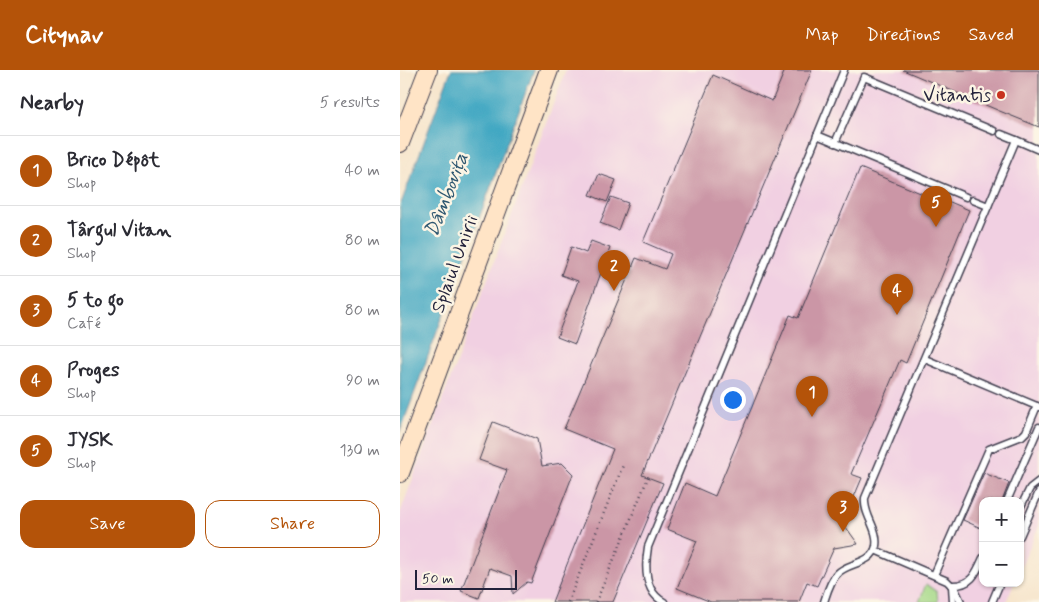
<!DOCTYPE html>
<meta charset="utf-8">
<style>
:root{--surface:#fff;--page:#f2f2f3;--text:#2b2b33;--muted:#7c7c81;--line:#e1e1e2;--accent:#b45309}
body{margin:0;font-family:Mynerve,sans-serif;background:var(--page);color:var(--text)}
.controls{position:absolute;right:15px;bottom:15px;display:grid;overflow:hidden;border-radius:10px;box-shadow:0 1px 4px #0004}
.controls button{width:45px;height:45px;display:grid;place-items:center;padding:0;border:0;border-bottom:1px solid var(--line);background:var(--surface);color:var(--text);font:25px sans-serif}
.scale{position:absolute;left:15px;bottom:12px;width:102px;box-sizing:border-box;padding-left:5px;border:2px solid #22223b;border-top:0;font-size:14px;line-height:18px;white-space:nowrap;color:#22223b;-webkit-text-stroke:4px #fcf5e5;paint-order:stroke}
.you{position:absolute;left:332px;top:329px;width:18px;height:18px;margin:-12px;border:4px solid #fff;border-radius:50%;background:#1a73e8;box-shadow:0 0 0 8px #1a73e833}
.badge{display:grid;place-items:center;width:32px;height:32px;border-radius:50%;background:var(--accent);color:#fff;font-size:16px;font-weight:700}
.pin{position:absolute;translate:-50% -41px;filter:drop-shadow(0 1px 2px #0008)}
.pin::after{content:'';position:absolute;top:26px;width:18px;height:15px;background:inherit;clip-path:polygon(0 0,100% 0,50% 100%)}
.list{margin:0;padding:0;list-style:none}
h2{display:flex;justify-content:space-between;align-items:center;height:65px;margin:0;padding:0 20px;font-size:21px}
h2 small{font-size:16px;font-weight:400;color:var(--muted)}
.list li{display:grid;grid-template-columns:32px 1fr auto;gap:15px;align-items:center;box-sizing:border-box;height:70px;padding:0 20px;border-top:1px solid var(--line)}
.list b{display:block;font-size:19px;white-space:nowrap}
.list p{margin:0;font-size:16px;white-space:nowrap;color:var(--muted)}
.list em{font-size:16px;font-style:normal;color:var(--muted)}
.actions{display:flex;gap:10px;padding:15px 20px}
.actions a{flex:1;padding:11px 0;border:1px solid var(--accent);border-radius:15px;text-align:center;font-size:18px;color:var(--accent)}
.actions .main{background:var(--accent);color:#fff}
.map{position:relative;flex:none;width:639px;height:532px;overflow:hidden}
header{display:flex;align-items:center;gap:30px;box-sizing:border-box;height:70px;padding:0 25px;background:var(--accent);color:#fff}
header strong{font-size:24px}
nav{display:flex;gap:28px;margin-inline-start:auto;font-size:18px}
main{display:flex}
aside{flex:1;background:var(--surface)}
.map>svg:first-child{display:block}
.built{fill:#f1d0e2}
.green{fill:#a6d989;stroke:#647e62}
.water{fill:#43a8c3;stroke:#32657f}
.building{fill:#cb96a6}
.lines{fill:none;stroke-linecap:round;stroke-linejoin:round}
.lane-casing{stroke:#423f50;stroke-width:9}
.secondary-casing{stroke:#423f50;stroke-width:20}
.path{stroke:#423f50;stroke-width:2.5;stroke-dasharray:1 4;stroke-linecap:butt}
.lane{stroke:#fff;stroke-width:6}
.secondary{stroke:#ffe4c6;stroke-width:18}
.poi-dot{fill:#c8321e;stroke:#fcf5e5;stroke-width:2}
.labels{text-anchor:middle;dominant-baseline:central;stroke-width:5;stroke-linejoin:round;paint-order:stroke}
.poi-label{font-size:19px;fill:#22223b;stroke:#fcf5e5;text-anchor:end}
.street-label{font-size:19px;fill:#22223b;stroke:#fcf5e5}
.water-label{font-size:20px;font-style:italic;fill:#2f5871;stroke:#fcf5e5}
</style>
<header>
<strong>Citynav</strong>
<nav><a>Map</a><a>Directions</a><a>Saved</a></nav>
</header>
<main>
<aside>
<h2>Nearby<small>5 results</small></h2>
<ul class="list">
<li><span class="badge">1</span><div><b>Brico Dépôt</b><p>Shop</p></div><em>40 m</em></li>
<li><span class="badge">2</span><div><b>Târgul Vitan</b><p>Shop</p></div><em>80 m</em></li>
<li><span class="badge">3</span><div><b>5 to go</b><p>Café</p></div><em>80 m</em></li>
<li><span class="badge">4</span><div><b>Proges</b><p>Shop</p></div><em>90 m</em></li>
<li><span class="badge">5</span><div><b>JYSK</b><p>Shop</p></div><em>130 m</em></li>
</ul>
<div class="actions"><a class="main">Save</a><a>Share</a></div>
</aside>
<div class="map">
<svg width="639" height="532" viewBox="0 0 639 532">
<rect width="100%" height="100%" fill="#fcf5e5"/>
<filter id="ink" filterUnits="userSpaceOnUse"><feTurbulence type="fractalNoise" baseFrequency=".02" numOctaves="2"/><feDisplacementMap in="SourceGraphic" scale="10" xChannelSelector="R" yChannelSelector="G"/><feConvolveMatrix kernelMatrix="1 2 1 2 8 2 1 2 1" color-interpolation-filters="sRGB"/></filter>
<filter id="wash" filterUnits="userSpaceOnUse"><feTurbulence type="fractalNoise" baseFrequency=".0096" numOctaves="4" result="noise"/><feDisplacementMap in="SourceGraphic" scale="20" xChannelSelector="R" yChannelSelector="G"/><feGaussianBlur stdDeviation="1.12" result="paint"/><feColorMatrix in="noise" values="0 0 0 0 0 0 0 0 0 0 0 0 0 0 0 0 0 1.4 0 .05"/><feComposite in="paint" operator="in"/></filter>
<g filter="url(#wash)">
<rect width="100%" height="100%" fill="#f6e4ca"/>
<path class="built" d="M166,0H639V456L620,499V431H583V513H614L606,532H0V443Z"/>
<path class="green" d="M526,514L537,522L538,532H519Z"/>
<path class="water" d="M51,0H134L0,362V136Z"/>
<g id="blocks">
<g class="building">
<path d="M385,0H412L242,405L263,413L213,532H152L213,379L164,359L236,188L265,199L271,184L243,172L313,5L372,31Z"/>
<path d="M503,0H639V57L602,42Z"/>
<path d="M460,98L535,129L536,126L569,140L506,293L500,290L451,404L462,408L443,453L458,474L434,478L417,516L407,512L399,532H311L277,518L297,471L267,459L285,413L315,426L390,245L398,248Z"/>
<path d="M199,104L216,110L207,132L190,125Z"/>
<path d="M211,127L228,133L218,160L200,153Z"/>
<path d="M191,171L210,178L175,274L157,267L178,211L161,205L171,177L186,183Z"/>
<path d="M93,352L137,369L142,396L162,393L173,404L131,513L127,512L113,524L112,506L90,498L79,528L61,521L107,400L79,390Z"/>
<path d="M584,403L609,413L602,431H583V459L563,450Z"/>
</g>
</g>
</g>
<g filter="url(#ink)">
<use href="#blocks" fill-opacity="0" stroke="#423f50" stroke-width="1"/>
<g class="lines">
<g class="lane-casing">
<g id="lane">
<path d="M601,64L616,70"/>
<path d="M417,65L566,127"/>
<path d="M435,73L464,7L594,61"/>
<path d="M573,130L588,136"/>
<path d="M525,289L639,337"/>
<path d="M607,431L639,357"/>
<path d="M620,438L630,418L639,411"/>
<path d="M620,466L639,422"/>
<path d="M475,480L547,511L555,519L561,532"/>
<path d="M534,505L589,379L622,366L626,362L637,336"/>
<path d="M551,515C571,516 576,504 583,488"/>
<path d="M552,516L553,532"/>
<path d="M264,532C244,522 245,495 248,477L444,0"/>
<path d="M424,532C427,523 430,511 437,504C447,492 472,495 476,476C479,459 463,445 465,428L616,70L639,80"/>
<path d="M592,532L600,513"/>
</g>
</g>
<g class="secondary-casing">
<g id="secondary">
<path d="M0,73L28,0"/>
<path d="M0,403L149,0"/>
</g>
</g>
<g class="path">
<path d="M168,532L224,393"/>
<path d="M196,532L250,403"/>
</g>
<use href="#lane" class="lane"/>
<use href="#secondary" class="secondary"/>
</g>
</g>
<circle class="poi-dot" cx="601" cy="25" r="5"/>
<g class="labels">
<g class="poi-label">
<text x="591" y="25">Vitantis</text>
</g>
<g class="street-label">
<text transform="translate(55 194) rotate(-70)">Splaiul Unirii</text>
</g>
<g class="water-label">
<text transform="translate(47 125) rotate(-69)">Dâmbovița</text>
</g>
</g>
</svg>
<div class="controls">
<button>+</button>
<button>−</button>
</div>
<div class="scale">50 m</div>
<div class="you"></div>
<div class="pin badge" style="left:412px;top:347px">1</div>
<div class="pin badge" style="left:214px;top:221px">2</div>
<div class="pin badge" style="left:443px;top:462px">3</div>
<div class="pin badge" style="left:497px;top:245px">4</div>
<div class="pin badge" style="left:536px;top:157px">5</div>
</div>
</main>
